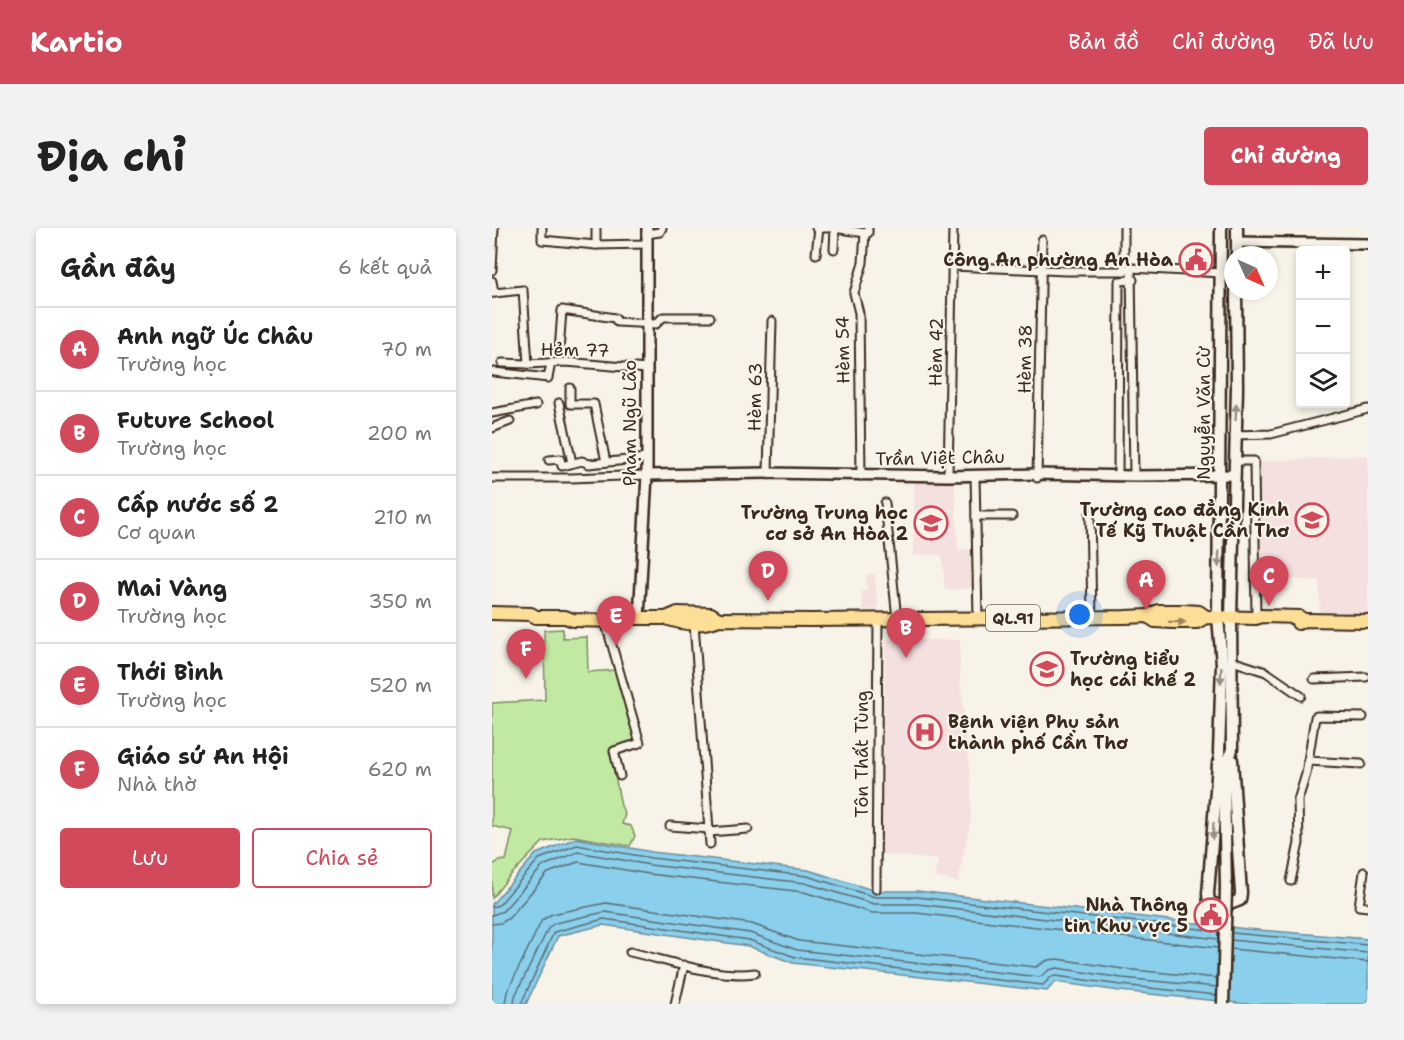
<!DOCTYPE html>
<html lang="vi">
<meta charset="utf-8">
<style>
:root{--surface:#fff;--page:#f2f2f2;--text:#222;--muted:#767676;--line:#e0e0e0;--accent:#d1495b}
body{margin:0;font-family:"Shantell Sans",sans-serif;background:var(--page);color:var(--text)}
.controls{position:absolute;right:18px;top:18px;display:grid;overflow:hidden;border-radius:6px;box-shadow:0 3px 9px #0003}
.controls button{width:54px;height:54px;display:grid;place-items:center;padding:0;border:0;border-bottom:2px solid var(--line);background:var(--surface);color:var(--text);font:30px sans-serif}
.compass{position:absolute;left:732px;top:18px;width:54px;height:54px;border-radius:50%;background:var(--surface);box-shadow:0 3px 9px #0003;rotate:135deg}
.you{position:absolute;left:588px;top:387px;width:21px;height:21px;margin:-15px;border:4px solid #fff;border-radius:50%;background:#1a73e8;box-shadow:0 0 0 9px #1a73e833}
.badge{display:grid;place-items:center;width:39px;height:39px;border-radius:50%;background:var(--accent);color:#fff;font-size:20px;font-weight:700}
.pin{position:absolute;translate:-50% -50px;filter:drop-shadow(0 2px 3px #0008)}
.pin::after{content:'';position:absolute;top:32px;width:21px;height:18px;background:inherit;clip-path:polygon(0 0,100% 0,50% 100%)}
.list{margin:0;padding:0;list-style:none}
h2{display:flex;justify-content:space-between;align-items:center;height:78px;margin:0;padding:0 24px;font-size:26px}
h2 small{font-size:20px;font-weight:400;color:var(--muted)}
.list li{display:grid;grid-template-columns:39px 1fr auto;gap:18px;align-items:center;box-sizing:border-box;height:84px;padding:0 24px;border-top:2px solid var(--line)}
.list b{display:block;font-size:22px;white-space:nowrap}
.list p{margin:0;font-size:20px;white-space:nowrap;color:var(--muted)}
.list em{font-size:20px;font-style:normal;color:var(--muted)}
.actions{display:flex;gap:12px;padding:18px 24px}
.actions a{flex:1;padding:14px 0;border:2px solid var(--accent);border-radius:6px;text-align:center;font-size:21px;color:var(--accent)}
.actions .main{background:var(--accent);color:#fff}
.icon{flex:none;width:33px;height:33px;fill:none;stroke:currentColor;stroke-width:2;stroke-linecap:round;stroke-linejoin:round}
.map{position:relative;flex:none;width:876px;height:776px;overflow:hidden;border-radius:6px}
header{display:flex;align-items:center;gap:36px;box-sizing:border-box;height:84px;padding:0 30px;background:var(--accent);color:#fff}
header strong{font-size:28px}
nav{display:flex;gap:33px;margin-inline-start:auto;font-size:21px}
.intro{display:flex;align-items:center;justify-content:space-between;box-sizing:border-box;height:144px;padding:0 36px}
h1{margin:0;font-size:42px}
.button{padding:15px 27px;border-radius:6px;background:var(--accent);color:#fff;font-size:21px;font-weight:700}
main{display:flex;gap:36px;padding:0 36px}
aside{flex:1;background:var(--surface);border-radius:6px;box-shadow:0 3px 9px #0003}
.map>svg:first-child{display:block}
.built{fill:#f4e0de}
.green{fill:#c2e9a3;stroke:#7e8a60;stroke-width:1.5}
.water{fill:#8acfec;stroke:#6a8d9a;stroke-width:1.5}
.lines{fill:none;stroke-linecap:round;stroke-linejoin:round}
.shore{stroke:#5b6c70;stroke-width:1.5}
.minor-casing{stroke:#3b2a1e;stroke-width:11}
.tertiary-casing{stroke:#3b2a1e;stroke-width:14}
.secondary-casing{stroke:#3b2a1e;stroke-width:15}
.trunk-casing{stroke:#3b2a1e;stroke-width:16}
.minor{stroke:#f7f3e8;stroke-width:7}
.tertiary{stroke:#f7f3e8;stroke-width:9}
.secondary{stroke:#f7f3e8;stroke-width:10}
.trunk{stroke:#fdde96;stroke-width:12}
.secondary-bridge-casing{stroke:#3b2a1e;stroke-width:15;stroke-linecap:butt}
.secondary-bridge{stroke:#f7f3e8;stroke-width:10}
.oneway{fill:#998e83}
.oneway2{fill:#9c845a}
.labels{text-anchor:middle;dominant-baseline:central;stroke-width:4.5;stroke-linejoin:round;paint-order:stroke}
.shield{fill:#f7f3e8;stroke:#73665b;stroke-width:1.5}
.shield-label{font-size:16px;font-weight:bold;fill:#3b2a1e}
.poi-label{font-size:18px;font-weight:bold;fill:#3b2a1e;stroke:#f7f3e8;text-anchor:end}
.street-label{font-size:18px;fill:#3b2a1e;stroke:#f7f3e8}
</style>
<header>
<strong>Kartio</strong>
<nav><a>Bản đồ</a><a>Chỉ đường</a><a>Đã lưu</a></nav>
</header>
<div class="intro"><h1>Địa chỉ</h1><a class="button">Chỉ đường</a></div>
<main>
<aside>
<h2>Gần đây<small>6 kết quả</small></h2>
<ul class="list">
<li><span class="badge">A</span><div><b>Anh ngữ Úc Châu</b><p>Trường học</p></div><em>70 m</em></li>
<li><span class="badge">B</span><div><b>Future School</b><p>Trường học</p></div><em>200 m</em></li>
<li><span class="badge">C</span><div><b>Cấp nước số 2</b><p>Cơ quan</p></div><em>210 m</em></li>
<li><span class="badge">D</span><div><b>Mai Vàng</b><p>Trường học</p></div><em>350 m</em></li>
<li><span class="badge">E</span><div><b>Thới Bình</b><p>Trường học</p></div><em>520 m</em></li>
<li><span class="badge">F</span><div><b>Giáo sứ An Hội</b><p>Nhà thờ</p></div><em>620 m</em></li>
</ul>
<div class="actions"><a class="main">Lưu</a><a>Chia sẻ</a></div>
</aside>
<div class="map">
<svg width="876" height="776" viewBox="0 0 876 776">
<rect width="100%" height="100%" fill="#f7f3e8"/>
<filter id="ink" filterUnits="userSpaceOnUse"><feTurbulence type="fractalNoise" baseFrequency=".0167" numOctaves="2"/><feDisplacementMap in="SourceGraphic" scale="12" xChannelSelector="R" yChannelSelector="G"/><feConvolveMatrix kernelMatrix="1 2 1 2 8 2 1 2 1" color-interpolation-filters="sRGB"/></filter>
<g filter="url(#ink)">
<g class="built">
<path d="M876,227V385L828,384L827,352L764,351L763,234Z"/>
<path d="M462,252L466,321L481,322V360L453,362L450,327H422V253Z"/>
<path d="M383,346L386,381L374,382L371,380L369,364L375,362L374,347Z"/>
<path d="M394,411L468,412V449L479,559V591L466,654L442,649L446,632L389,626Z"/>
</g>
<path class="green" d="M71,401V410L95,409L96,444L125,442L145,514L118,522L129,578L133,586L130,596L139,598L143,608L138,618L81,608L51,614L16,650L0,670V637L7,633L14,632L21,603L0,598V475L53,472L52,402Z"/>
<path class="water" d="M84,610L160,624L316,642L384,663H425L755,701L876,711V776H756L628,763L563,754L555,763L301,735L256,718L111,697L66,708L34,776H0V676L44,626Z"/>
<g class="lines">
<g class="shore">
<path d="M0,679L7,677L47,631L85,617L159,630L315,648L383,669H425L726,703"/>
<path d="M0,687L11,683L51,638L86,624L158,637L313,655L382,676H425L726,711"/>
<path d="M0,696L9,695L17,690L56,645L86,634L157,646L312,664L380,685H424L726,720"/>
<path d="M740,705L876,717"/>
<path d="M739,712L876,725"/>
<path d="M739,721L876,734"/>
<path d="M13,776L15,764L50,692L60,686L114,675L260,696L307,713L544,739L556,732L566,731L631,741L725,750"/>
<path d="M22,776L23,768L57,699L63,695L113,684L258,705L305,722L548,749L557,742L565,740L630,750L725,759"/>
<path d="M29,776L62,704L112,691L257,712L303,729L551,757L559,749L564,748L629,757L724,767"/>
</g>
<g class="minor-casing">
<g id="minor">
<path d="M50,0V12L104,17L155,16"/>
<path d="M324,0H337"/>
<path d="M342,0L373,5"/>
<path d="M154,6L168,4L170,0"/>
<path d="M104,17V0"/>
<path d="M342,21L343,0"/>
<path d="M324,26L327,0"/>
<path d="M460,38L574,43H632L639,40"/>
<path d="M0,42L2,0"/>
<path d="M632,43V0"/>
<path d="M0,53L2,65H0"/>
<path d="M2,65L31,62L36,136"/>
<path d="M67,124L70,82L123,90L125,94L164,96L171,89H218"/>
<path d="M10,135L36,136L74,134L155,141"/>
<path d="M2,144L56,150L59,135"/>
<path d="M78,160V176H102L114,234"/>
<path d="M67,175L80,235"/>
<path d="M0,185L44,177"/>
<path d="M0,200L18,193"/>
<path d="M742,207L779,206L876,181"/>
<path d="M57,232L68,231L70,238L90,233L97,236L155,230"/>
<path d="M742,233H762L764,390"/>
<path d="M276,245L280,93"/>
<path d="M483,247L486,390"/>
<path d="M626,247L627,53L641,52"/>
<path d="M369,248L367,85L362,65L371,35L373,5H376V0"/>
<path d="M456,248L461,0"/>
<path d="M642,248L639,40L729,45"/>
<path d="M0,250H80L155,247"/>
<path d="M545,250L550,12"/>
<path d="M393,275L405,391"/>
<path d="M598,285L600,389"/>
<path d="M484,288H520"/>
<path d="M113,393L148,515L122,523L128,548"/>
<path d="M202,395L218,616"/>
<path d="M740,433L774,444L809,468"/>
<path d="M822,451L874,449"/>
<path d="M816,533L869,536"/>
<path d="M178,598L217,601"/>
<path d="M217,604L256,601"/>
<path d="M872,644L867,678L876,679"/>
<path d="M799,653L807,615L806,572L814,546L823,489L825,488L871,489"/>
<path d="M384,661L386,391"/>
<path d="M138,724C178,733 222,750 263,745"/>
<path d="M183,776L192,737"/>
</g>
</g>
<g class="tertiary-casing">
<g id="tertiary">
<path d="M745,14L876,16"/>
<path d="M155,247L276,245L456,248L545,246L642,248L741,247"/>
<path d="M147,390L155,247V0"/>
</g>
</g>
<g class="secondary-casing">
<g id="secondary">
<path d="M729,0L726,389L730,436L727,524L732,550L734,661"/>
<path d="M745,27V0"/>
<path d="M726,536L716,666L717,674C729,680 736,677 748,672L749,665L740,532"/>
<path d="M733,547L740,521L739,389L745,160L744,63"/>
</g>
</g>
<g class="trunk-casing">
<g id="trunk">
<path d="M0,385L39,386L44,389H73L81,392L128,393L138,390H174L186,385L219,386L227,391"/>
<path d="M656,388L663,393L681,394H705L714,389L764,390L769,388L807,389L812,392"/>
<path d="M174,390C191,396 210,398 227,391L319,392L633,389L656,388L666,383H692L707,384L714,389"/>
<path d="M806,395L812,392L876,393"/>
</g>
</g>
<use href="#minor" class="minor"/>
<use href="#tertiary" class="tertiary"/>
<use href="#secondary" class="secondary"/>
<use href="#trunk" class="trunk"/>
<g class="secondary-bridge-casing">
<path id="secondary-bridge" d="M731,776L734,661"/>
</g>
<use href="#secondary-bridge" class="secondary-bridge"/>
</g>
<defs><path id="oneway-solid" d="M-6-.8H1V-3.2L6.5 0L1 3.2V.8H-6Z" transform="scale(1.5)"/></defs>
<g class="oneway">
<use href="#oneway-solid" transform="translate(744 184) rotate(-87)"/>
<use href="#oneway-solid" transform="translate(727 331) rotate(91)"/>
<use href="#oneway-solid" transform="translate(729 447) rotate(92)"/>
<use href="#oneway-solid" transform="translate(721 603) rotate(94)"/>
</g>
<use class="oneway2" href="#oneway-solid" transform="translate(685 394) rotate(1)"/>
</g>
<defs>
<g id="civic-ring" transform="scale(1.725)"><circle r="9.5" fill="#f7f3e8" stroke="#d1495b" stroke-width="1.5"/><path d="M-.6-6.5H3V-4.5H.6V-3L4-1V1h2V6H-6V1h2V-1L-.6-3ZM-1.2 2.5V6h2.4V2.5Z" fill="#d1495b"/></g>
<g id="university-ring" transform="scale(1.725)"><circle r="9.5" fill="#f7f3e8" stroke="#d1495b" stroke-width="1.5"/><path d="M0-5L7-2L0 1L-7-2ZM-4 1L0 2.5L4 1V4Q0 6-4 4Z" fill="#d1495b"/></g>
<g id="school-ring" transform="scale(1.725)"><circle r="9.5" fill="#f7f3e8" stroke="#d1495b" stroke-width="1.5"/><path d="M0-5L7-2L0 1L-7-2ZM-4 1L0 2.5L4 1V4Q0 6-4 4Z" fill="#d1495b"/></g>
<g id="hospital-ring" transform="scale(1.725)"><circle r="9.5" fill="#f7f3e8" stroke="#d1495b" stroke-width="1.5"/><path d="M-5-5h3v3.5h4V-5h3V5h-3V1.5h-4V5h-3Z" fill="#d1495b"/></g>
</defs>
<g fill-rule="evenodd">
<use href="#civic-ring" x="704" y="32"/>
<use href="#university-ring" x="820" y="292"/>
<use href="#university-ring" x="439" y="295"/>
<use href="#school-ring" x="555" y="441"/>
<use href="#hospital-ring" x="433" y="504"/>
<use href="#civic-ring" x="719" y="687"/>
</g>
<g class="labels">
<rect class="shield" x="494" y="377" width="54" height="26" rx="4.5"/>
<g class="shield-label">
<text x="521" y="390">QL.91</text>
</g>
<g class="poi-label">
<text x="681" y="32">Công An phường An Hòa</text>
<text x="797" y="282">Trường cao đẳng Kinh<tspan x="797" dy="21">Tế Kỹ Thuật Cần Thơ</tspan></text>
<text x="416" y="285">Trường Trung học<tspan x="416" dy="21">cơ sở An Hòa 2</tspan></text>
<text x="578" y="431" text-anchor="start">Trường tiểu<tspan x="578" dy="21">học cái khế 2</tspan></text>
<text x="456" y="494" text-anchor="start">Bệnh viện Phụ sản<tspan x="456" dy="21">thành phố Cần Thơ</tspan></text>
<text x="696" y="677">Nhà Thông<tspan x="696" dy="21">tin Khu vực 5</tspan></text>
</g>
<g class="street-label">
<text transform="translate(83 122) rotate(1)">Hẻm 77</text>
<text transform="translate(351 122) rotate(-91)">Hèm 54</text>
<text transform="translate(444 124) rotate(-89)">Hèm 42</text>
<text transform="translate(533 131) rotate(-89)">Hèm 38</text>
<text transform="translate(263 169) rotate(-89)">Hèm 63</text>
<text transform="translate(712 185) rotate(-90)">Nguyễn Văn Cừ</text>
<text transform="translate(138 195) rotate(-90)">Phạm Ngũ Lão</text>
<text transform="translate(448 230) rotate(-1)">Trần Việt Châu</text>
<text transform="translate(370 526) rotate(-90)">Tôn Thất Tùng</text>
</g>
</g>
</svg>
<div class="controls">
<button>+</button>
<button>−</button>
<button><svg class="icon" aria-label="layers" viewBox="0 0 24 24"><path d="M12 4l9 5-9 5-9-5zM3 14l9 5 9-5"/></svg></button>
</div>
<svg class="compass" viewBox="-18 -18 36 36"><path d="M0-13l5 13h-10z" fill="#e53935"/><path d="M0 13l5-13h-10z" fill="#767676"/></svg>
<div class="you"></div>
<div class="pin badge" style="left:654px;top:382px">A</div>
<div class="pin badge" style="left:414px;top:430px">B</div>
<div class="pin badge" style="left:777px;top:378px">C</div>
<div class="pin badge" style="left:276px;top:373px">D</div>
<div class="pin badge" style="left:124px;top:418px">E</div>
<div class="pin badge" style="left:34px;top:451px">F</div>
</div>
</main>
